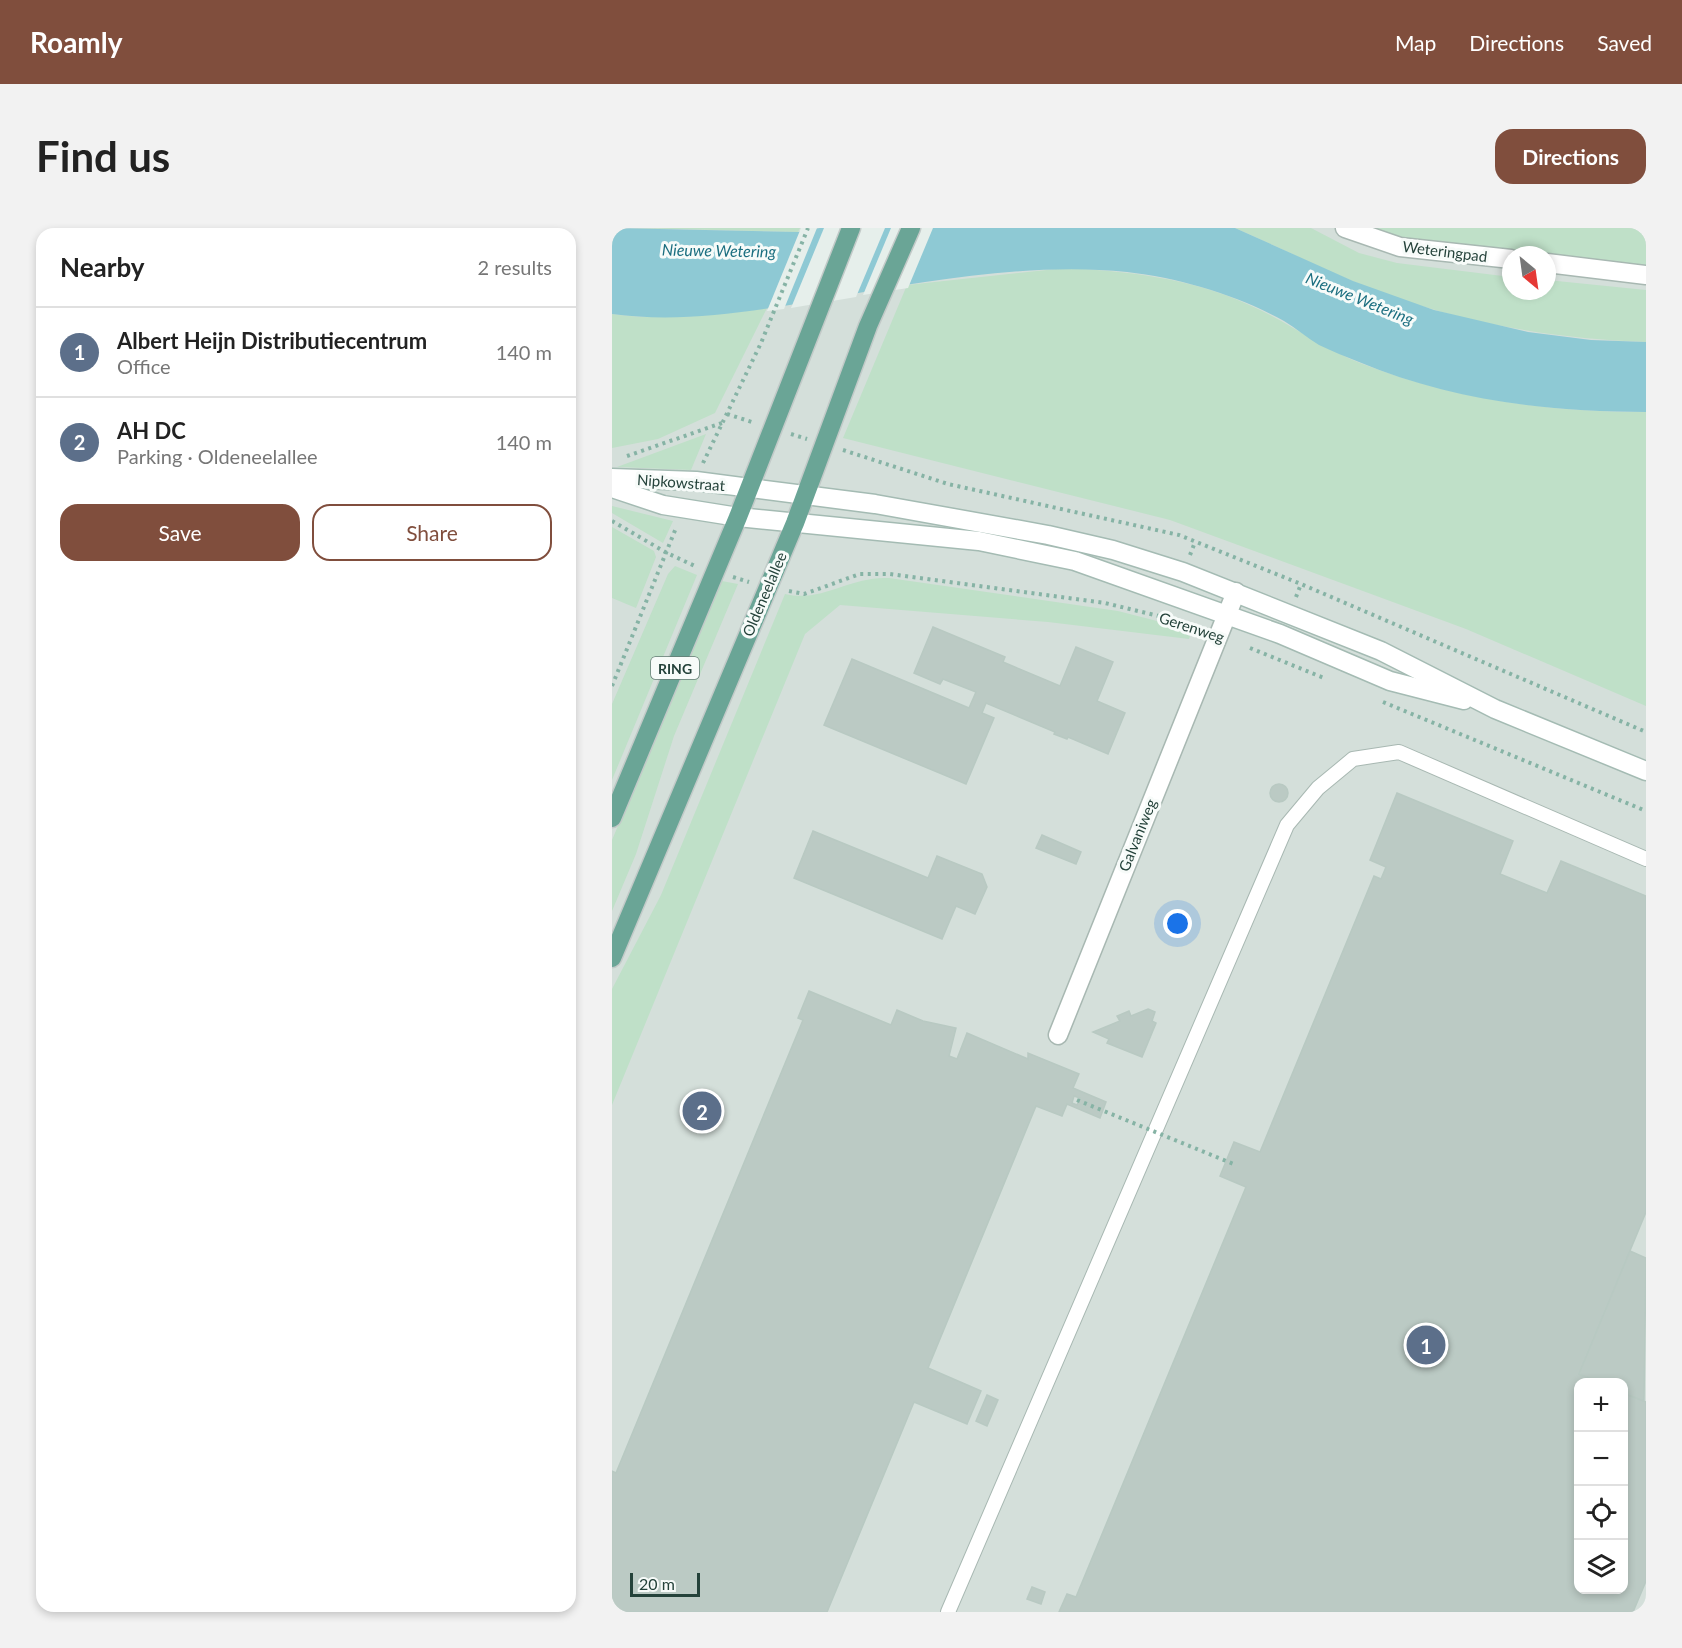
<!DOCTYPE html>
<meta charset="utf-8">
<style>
:root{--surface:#fff;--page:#f2f2f2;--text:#222;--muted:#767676;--line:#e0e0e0;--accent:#804e3d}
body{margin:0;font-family:Lato,sans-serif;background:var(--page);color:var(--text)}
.controls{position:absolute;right:18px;bottom:18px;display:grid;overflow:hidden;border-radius:12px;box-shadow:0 3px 9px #0003}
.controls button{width:54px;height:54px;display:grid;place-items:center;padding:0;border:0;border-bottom:2px solid var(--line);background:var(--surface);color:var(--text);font:30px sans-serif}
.compass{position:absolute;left:890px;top:18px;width:54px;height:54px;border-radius:50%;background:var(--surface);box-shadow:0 3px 9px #0003;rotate:151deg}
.scale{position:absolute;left:18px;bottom:15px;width:70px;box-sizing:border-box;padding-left:6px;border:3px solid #24423a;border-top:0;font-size:16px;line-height:21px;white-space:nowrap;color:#24423a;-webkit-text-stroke:4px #f7fbf9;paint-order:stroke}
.you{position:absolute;left:566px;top:696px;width:21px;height:21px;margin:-15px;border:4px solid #fff;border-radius:50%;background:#1a73e8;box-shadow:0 0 0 9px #1a73e833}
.badge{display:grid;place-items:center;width:39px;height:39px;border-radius:50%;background:var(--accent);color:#fff;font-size:20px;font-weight:700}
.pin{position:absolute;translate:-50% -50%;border:3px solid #fff;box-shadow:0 2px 6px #0006}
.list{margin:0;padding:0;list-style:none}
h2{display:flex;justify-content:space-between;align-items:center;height:78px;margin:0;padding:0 24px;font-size:26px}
h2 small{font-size:20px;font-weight:400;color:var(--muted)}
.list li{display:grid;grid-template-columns:39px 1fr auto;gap:18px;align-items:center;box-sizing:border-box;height:90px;padding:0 24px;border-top:2px solid var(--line)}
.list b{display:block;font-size:22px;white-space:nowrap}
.list p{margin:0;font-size:20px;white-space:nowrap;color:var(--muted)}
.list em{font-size:20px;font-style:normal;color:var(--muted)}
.actions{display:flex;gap:12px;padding:18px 24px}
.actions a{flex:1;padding:14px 0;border:2px solid var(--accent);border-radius:18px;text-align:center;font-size:21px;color:var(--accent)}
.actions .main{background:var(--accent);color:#fff}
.icon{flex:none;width:33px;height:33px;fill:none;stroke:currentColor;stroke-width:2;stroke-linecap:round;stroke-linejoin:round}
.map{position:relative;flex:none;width:1034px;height:1384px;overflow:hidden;border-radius:18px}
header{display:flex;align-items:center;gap:36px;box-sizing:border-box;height:84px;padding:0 30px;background:var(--accent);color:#fff}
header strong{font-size:28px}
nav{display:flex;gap:33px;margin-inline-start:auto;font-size:21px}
.intro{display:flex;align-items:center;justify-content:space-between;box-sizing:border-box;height:144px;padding:0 36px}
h1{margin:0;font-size:42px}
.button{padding:15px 27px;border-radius:18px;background:var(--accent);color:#fff;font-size:21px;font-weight:700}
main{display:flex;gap:36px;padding:0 36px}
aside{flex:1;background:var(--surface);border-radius:18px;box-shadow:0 3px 9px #0003}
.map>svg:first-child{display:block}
.built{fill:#d4dfda;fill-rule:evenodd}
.green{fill:#bfe0c8}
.water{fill:#8ec9d4}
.pier{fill:#e6efeb}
.building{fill:#bbcac4;stroke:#b8c9c2;stroke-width:1.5;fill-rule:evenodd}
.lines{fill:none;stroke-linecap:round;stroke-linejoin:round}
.lane-casing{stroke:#a8b8b2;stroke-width:16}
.street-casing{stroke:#a8b8b2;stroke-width:21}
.secondary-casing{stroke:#a4bbb3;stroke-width:21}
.primary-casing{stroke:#c2cac8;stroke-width:21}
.path{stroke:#86b3a5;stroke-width:4;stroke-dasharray:3 4.5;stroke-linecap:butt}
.lane{stroke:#fff;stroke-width:14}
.street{stroke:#fff;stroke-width:18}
.secondary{stroke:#fff;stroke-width:18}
.primary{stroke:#6aa596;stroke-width:18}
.path-bridge{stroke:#86b3a5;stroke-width:4;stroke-dasharray:3 4.5;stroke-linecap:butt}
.labels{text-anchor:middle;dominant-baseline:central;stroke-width:6;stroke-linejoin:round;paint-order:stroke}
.shield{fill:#f7fbf9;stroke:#637a73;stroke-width:1.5}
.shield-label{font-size:14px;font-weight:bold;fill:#24423a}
.street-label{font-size:15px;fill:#24423a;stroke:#f7fbf9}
.water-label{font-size:16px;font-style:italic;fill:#1c6f80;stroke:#f7fbf9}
</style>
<header>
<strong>Roamly</strong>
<nav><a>Map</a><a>Directions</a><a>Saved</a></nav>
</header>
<div class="intro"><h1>Find us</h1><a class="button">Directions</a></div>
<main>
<aside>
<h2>Nearby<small>2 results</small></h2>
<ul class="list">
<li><span class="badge" style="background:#5c6f8a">1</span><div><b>Albert Heijn Distributiecentrum</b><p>Office</p></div><em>140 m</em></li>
<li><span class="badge" style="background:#5c6f8a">2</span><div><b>AH DC</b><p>Parking · Oldeneelallee</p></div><em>140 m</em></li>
</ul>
<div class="actions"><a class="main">Save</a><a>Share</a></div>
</aside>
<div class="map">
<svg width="1034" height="1384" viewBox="0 0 1034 1384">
<rect width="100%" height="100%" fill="#e6efeb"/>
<path class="built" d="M0,0H1034V1384H0ZM899,27H935V63H899ZM966,1154H1011V1362H966Z"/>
<g class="green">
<path d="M19,0H188L186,4Z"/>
<path d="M623,0H699L747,25L785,35L899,49V63H935V52L1034,62V114C947,111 861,97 779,68C726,49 675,23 623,0Z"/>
<path d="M754,0H1034V37L787,10Z"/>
<path d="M453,40C515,43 578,50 635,76C675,93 708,119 748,135C841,171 935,184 1034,184V478L854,401L558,292L231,210L295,57Z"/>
<path d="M155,80L103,185L46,211L0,220V86C51,93 105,87 155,80Z"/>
<path d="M94,206L79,242L5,239Z"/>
<path d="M0,278L61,293L51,315L0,285Z"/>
<path d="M0,299L42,323L44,329L24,380L0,370Z"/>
<path d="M63,338L85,347L0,552V476L56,346Z"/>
<path d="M277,350L506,383L580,402L577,411L436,394L228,377L193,406L0,877V761L49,667L173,366C210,375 237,348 277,350Z"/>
<path d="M110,353L126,356L62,508L24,626L0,683V612Z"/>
</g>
<path class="water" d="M0,0L186,4L208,0H623L741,53L822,82L916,104L979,112L1034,114V184C935,184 838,172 747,134C734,129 720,123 707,117C695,110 684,100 672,93C625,67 568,50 515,44C421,34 316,53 223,69C151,82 73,96 0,86Z"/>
<g class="pier">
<path d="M189,0H205L172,81L155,83Z"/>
<path d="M212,0H273L244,69L179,80Z"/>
<path d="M279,0H321L296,60L251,67Z"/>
</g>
<g class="building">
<path d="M321,399L393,429L391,434L448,458L464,419L501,434L485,473L513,485L496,526L456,509L455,511L442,506L443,504L374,475L370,485L382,490L354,556L212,497L240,431L357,480L364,464L331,451L328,456L302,445Z"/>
<circle cx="667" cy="565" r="9"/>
<path d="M785,565L901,613L888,646L935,665L949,633L1034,668V984L967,1146L986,1154H966V1362H1011V1165L1034,1174V1353L1021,1384H447L455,1366L464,1369L634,959L608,948L622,914L648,924L762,648L769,651L774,639L758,632Z"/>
<path d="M201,603L316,650L325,628L370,646L375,659L363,686L344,678L330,711L182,650Z"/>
<path d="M430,607L469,624L464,636L424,620Z"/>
<path d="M197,763L279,797L285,782L311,793L344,800L337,828L345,831L355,805L416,831V825L467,846L461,860L494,874L488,890L455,876L450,888L424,878L316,1140L369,1163L355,1196L302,1174L215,1384H0V1243L4,1245L191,792L186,790ZM462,868L468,870L465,877L460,875Z"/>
<path d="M536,781L543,784L540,793L544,795L530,829L495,815L497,811L481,804L508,793L505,788L517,783L519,788Z"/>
<path d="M1018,1023L1034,1030L1032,1173L1011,1165V1154H986L967,1146Z"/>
<path d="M375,1167L386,1172L375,1198L364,1193Z"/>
<path d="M420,1359L433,1364L429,1376L415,1371Z"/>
</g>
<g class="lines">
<g class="lane-casing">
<path id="lane" d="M336,1384L675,597L706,560L741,531L787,524L1034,631"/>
</g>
<g class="street-casing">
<g id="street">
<path d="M733,0L788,19L899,31"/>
<path d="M935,35L1034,47"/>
<path d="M446,807L624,364"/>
</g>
</g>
<g class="secondary-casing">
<g id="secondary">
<path d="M0,250L84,253L263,276L436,307L501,322L571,344L769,423L883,481L1034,543"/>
<path d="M0,260L51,277L126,289L367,313L463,333L668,406L778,453L852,472"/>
</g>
</g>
<g class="primary-casing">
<g id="primary">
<path d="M0,590L126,289L239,0"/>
<path d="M0,730L183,295L256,98L299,0"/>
</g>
</g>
<g class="path">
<path d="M115,186L143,195"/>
<path d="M179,206L195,211"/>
<path d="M231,222L336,256L567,307L689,356L1034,504"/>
<path d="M15,228L110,195"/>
<path d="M91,235L149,115L196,0"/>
<path d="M0,293L55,325L85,339"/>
<path d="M578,327L583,314"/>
<path d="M121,349L137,354"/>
<path d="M177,363L192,366L248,346H278L493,375L555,390"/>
<path d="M684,369L689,356"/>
<path d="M638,420L712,450"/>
<path d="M0,458L64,300"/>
<path d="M771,474L1034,583"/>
</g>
<use href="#lane" class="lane"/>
<use href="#street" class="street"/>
<use href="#secondary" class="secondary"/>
<use href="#primary" class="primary"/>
<path class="path-bridge" d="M465,872L624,937"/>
</g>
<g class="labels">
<rect class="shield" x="39" y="429" width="48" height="22" rx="4.5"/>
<g class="shield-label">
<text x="63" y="440">RING</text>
</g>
<g class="street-label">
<text transform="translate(833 23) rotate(7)">Weteringpad</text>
<text transform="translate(69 254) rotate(4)">Nipkowstraat</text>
<text transform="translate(152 366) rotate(-67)">Oldeneelallee</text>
<text transform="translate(580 399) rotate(18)">Gerenweg</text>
<text transform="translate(525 607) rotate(-68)">Galvaniweg</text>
</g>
<g class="water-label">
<text transform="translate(107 22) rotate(1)">Nieuwe Wetering</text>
<text transform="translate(748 70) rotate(22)">Nieuwe Wetering</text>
</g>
</g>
</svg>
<div class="controls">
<button>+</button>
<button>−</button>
<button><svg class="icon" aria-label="locate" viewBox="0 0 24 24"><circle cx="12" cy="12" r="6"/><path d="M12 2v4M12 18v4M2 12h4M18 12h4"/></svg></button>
<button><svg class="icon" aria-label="layers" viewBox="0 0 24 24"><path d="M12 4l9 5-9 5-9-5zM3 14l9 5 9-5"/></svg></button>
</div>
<svg class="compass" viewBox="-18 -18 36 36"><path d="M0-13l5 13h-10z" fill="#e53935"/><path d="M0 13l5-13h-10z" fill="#767676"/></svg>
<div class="scale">20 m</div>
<div class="you"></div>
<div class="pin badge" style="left:814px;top:1117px;background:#5c6f8a">1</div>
<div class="pin badge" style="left:90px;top:883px;background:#5c6f8a">2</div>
</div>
</main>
